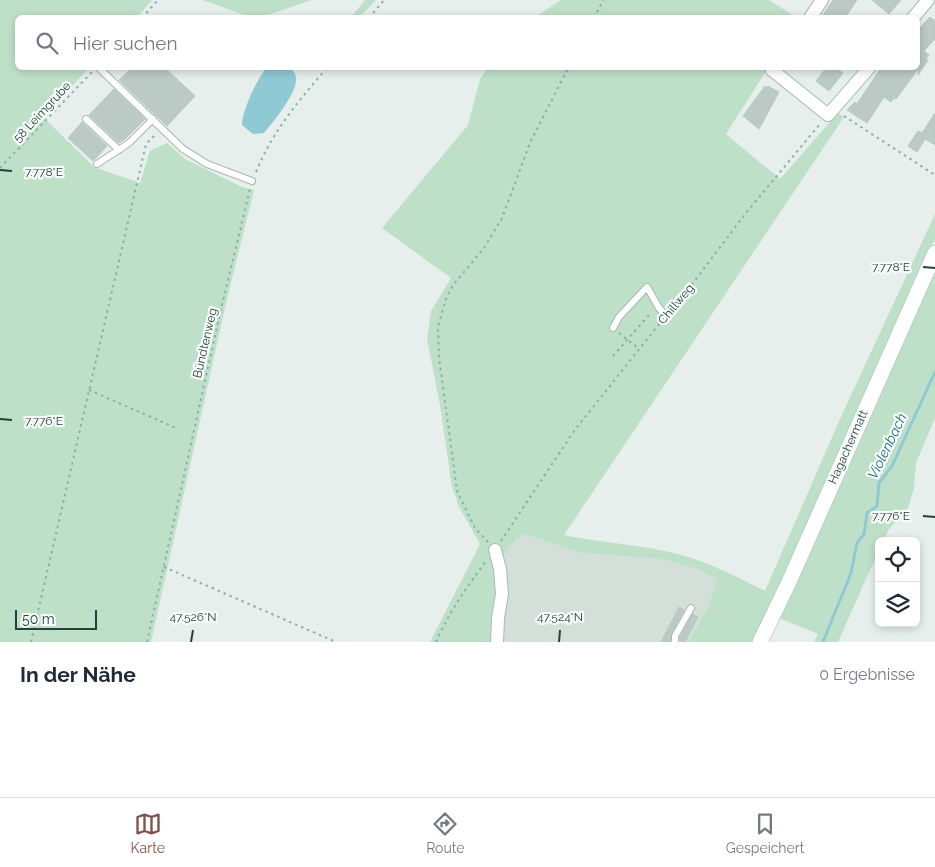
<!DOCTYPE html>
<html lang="de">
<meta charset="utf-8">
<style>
:root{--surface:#fff;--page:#f2f2f3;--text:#1f2937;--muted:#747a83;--line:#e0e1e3;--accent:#7f5249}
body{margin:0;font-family:Raleway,sans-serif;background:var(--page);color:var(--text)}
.controls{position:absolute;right:15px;bottom:15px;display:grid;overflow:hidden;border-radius:8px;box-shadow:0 2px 8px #0003}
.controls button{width:45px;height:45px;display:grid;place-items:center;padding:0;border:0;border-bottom:1px solid var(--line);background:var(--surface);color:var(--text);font:25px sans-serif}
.scale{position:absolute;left:15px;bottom:12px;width:82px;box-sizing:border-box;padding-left:5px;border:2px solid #24423a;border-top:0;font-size:14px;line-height:18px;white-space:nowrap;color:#24423a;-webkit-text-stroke:4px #f7fbf9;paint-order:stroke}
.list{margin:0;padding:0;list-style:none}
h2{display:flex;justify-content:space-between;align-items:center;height:65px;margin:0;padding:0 20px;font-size:21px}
h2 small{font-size:16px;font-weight:400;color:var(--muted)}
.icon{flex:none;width:28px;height:28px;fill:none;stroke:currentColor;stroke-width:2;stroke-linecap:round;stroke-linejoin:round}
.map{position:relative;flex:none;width:935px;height:642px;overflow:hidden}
.search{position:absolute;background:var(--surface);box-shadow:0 2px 8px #0003;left:15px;right:15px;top:15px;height:55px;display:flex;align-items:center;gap:12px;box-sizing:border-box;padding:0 18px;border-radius:8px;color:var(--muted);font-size:19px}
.sheet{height:155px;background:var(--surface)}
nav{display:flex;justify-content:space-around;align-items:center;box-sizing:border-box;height:70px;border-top:1px solid var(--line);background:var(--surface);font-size:14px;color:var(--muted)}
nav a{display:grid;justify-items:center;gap:2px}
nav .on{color:var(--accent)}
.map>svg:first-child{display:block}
.built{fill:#d4dfda}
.green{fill:#bfe0c8}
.water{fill:#8ec9d4}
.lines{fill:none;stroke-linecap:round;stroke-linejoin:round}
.stream{stroke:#8ec9d4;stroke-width:3}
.building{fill:#bbcac4;stroke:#b8c9c2}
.lane-casing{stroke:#a8b8b2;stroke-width:8}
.street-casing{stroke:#a8b8b2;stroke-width:14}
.secondary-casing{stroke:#a4bbb3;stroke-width:16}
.path{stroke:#86b3a5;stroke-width:2;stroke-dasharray:2.5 4;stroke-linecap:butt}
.lane{stroke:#fff;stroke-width:6}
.street{stroke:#fff;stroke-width:12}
.secondary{stroke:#fff;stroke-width:15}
.ticks{fill:none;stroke:#24423a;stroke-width:2}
.labels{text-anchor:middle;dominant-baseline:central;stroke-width:4.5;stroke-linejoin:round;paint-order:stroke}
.street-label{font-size:12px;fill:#24423a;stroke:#f7fbf9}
.water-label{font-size:14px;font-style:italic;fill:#1c6f80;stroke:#f7fbf9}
.ticks-label{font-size:12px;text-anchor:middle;fill:#24423a;stroke:#f7fbf9;stroke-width:4.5;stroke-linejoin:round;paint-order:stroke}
</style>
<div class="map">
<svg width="935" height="642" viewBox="0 0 935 642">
<rect width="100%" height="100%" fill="#e6efeb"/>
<path class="built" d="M525,534L579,553L661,559L697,569L717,579L707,609L688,642H501L502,557L516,540Z"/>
<g class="green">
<path d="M0,0H152L137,17L18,18V68H89L43,117L94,167L140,183L150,151L167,143L185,159L242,187L254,190L226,303L151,642H0Z"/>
<path d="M203,0H312L271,14L250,17Z"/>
<path d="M365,0H376L360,17H351Z"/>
<path d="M561,0H769L796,17H535Z"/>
<path d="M488,68H768L726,134L780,179L838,113L844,117L564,535C597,542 632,544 665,551C701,558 733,575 765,591L840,419L935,214V239L754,642H688L707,609L717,579L697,569L661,559L579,553L525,534L516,540L502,557L501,642H430L480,544L459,507L452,487L440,405L427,339L431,311L451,278L382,228L468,125L480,79Z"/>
<path d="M935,268V418L916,463L914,488L908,508L889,529L883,541H879V550L838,642H814L818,634L779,618Z"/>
</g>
<path class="water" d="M266,68C273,67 284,66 290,69C311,79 272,123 264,133L253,134L242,125C242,110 257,80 266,68Z"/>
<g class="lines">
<path class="stream" d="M823,642L851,573L857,543L864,534L867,513L877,506L879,483L892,466L935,372"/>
</g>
<g class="building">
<path d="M833,0H857L845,18H821Z"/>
<path d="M872,0H901L889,14Z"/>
<path d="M930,17L935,21V39L924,51L929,55L926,59L928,60L918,75V69L896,99L894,98L891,102L884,97L867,123L847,110L855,102L857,104L881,68H918V30Z"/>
<path d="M132,68H165L195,96L167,126L119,80Z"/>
<path d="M826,68H836L843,73L829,91L816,81Z"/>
<path d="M765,86L767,88L768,86L779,92L759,129L743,116Z"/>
<path d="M114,89L145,119L125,139L119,143L89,115Z"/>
<path d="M935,113V145L925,139L917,152L908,146L918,131L922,133Z"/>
<path d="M82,122L107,146L93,161L68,138Z"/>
<path d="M679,607L684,610L671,634L670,642H661Z"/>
<path d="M693,614L698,617L685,642H680V637Z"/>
</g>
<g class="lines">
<g class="lane-casing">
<g id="lane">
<path d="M99,68L183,149L207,164L252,181"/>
<path d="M86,119L119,150"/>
<path d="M97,164L129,143L153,119"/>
<path d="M613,328L619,317L647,287L659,308L666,316"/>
<path d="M675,642V636L691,608"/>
</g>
</g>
<g class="street-casing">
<g id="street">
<path d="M810,18L822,0"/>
<path d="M913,18L928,0"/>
<path d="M773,68L772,70L828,115L869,68"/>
<path d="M495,550L500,569L502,594L498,618L497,642"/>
</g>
</g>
<g class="secondary-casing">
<path id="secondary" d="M760,642L789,582L935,253"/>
</g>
<g class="path">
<path d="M142,18L158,0"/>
<path d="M369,18L384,0"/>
<path d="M594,18L603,0"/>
<path d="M844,116L935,175"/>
<path d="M0,168L92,72"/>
<path d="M256,172C272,132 299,100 327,68"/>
<path d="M671,310L690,287L746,213L820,124"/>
<path d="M619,333L638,348"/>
<path d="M613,356L649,315"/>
<path d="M89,390L176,428"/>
<path d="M501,541L574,431L660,323"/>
<path d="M488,542L475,528L457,491L439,357L438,326L447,296L454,284L484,248L502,218L530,143L568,68"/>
<path d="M164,567L336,642"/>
<path d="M31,642L146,144L155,135"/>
<path d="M147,642L221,309L250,189"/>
<path d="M436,642C449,612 467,587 486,561"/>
</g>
<use href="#lane" class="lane"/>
<use href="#street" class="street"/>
<use href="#secondary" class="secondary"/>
</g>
<path class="ticks" d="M0,170L12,171M923,267L935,268M0,419L12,420M923,516L935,517M191,642L193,630M559,642L560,630"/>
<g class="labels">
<g class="street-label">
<text transform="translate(42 112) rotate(-47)">58 Leimgrube</text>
<text transform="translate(676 304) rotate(-50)">Chillweg</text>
<text transform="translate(205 343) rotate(-77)">Bündtenweg</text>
<text transform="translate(848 447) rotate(-66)">Hagachermatt</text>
</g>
<g class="water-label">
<text transform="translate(887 446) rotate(-64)">Violenbach</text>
</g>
</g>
<g class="ticks-label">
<text x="44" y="176">7.778°E</text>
<text x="891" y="271">7.778°E</text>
<text x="44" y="425">7.776°E</text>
<text x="891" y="520">7.776°E</text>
<text x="193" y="621">47.526°N</text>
<text x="560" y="621">47.524°N</text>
</g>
</svg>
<div class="controls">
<button><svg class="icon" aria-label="locate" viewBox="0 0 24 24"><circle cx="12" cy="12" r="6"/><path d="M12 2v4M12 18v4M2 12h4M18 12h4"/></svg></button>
<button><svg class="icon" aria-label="layers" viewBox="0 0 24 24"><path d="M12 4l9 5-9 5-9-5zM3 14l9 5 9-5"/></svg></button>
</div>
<div class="scale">50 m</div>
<div class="search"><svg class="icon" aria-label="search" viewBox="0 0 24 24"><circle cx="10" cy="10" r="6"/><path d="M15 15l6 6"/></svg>Hier suchen</div>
</div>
<section class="sheet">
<h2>In der Nähe<small>0 Ergebnisse</small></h2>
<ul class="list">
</ul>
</section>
<nav>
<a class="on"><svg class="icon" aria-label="map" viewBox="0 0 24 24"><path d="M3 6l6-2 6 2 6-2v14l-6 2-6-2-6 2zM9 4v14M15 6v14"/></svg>Karte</a>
<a><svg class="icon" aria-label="directions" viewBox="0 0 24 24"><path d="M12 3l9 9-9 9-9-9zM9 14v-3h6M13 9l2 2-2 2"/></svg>Route</a>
<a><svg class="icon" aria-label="saved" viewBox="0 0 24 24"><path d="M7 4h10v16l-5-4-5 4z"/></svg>Gespeichert</a>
</nav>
